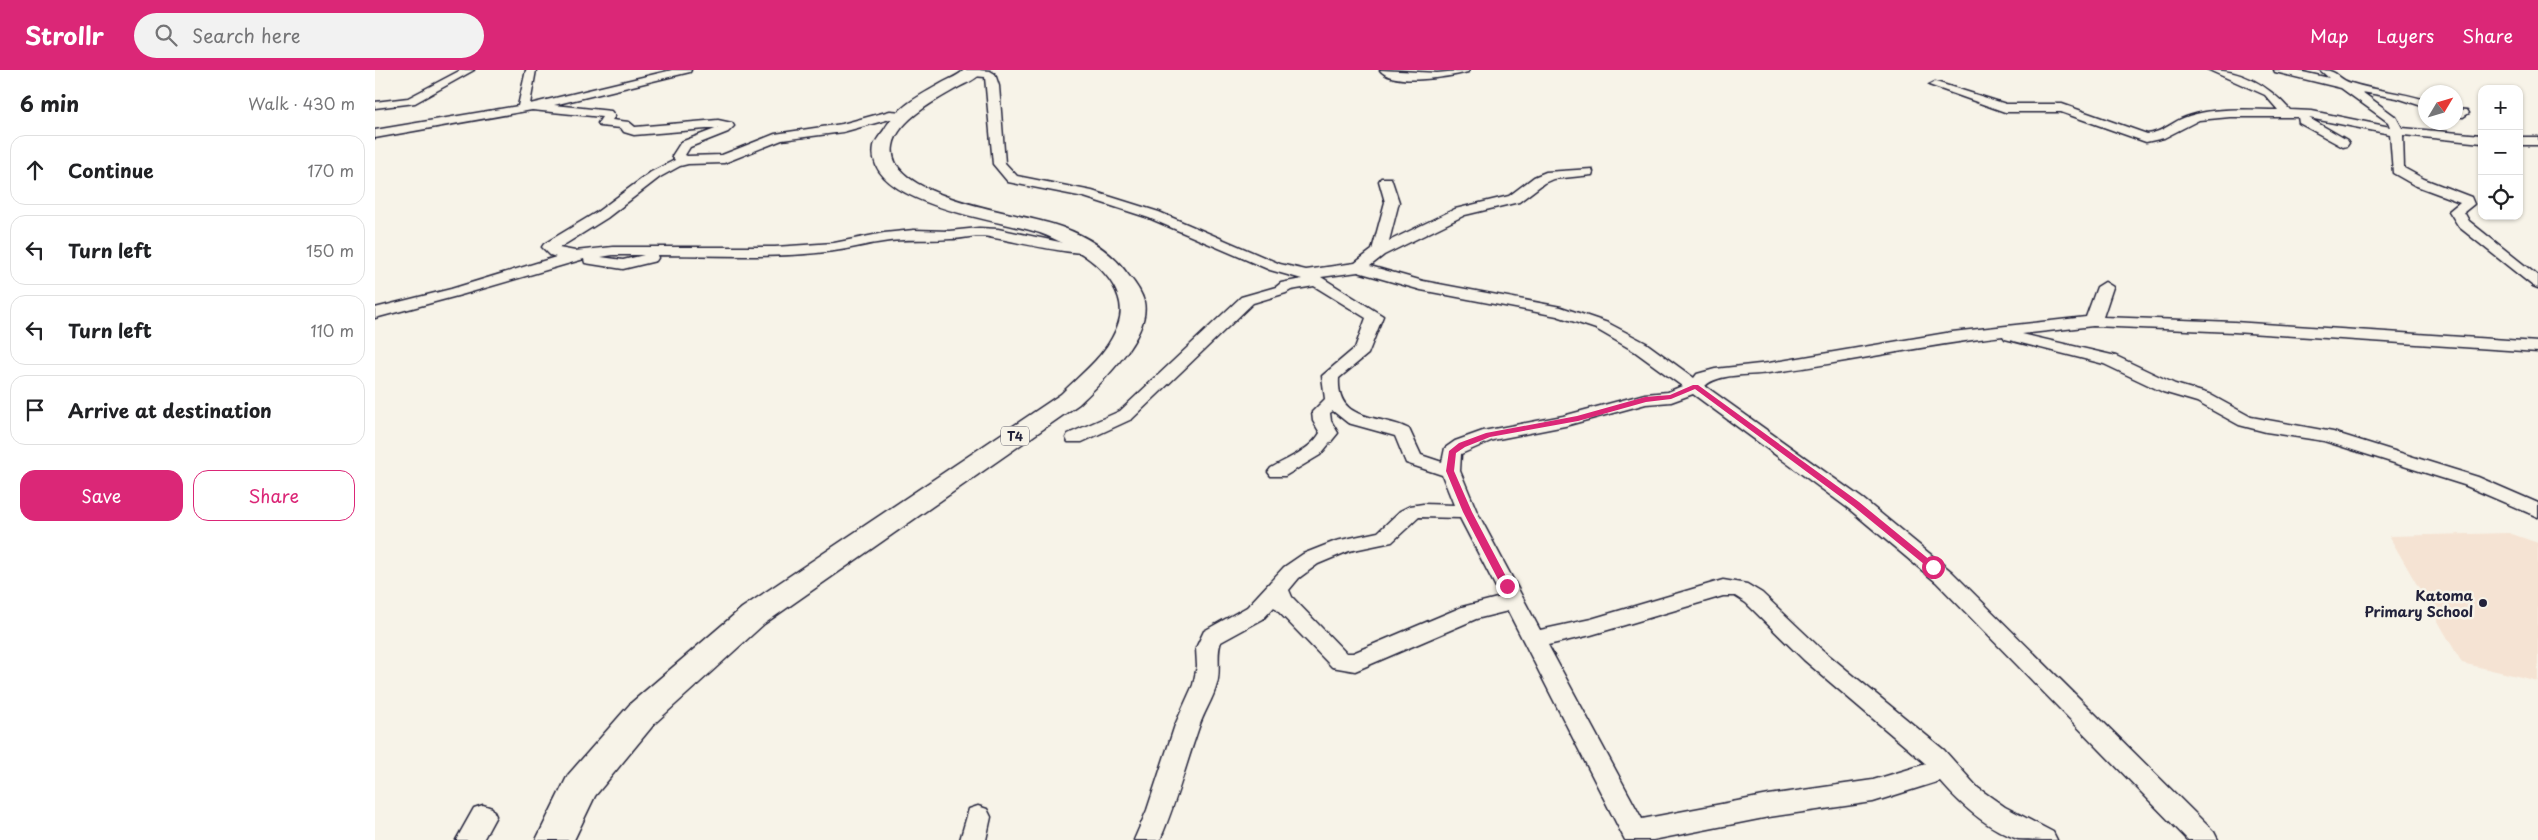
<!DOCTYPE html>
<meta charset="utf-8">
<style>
:root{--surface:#fff;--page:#f2f2f2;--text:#202124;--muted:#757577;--line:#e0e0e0;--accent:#db2777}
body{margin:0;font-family:"Playpen Sans",sans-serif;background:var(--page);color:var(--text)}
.controls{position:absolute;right:15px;top:15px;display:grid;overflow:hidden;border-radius:10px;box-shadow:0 1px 4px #0004}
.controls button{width:45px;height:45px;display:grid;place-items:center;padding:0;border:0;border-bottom:1px solid var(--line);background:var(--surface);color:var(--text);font:25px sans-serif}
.compass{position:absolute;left:2043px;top:15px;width:45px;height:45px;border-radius:50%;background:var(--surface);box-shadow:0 1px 4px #0004;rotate:52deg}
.stop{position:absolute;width:15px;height:15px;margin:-11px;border:4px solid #db2777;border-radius:50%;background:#fff}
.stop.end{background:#db2777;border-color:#fff;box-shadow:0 1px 5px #0008}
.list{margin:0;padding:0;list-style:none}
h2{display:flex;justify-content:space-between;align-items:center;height:65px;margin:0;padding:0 20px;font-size:21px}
h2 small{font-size:16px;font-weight:400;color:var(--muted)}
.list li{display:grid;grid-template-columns:32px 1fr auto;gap:15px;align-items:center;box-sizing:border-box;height:70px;margin:0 10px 10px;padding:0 10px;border:1px solid var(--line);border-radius:15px}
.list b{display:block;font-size:19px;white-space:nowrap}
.list em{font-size:16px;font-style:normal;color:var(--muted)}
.actions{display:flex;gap:10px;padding:15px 20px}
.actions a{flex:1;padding:11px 0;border:1px solid var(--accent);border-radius:15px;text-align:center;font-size:18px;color:var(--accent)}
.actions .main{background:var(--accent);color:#fff}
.icon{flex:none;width:28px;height:28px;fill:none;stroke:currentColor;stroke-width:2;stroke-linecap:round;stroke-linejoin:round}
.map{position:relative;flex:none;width:2163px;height:770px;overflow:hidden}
header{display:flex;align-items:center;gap:30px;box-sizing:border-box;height:70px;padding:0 25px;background:var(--accent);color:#fff}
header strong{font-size:24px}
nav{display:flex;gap:28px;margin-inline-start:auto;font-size:18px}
.search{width:350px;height:45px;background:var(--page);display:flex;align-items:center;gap:12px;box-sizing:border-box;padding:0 18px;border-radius:28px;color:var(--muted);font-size:19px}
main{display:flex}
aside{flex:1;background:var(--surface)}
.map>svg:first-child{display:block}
.built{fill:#f5e3d3}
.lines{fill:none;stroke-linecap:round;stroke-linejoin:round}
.minor-casing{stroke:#22223b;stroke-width:3}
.highway-casing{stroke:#22223b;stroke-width:3}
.minor{fill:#f7f3e8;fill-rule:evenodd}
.highway{fill:#f7f3e8;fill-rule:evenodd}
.route{fill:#db2777}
.poi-dot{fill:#22223b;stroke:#f7f3e8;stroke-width:2}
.labels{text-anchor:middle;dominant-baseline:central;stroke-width:5;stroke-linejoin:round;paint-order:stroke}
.shield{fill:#f7f3e8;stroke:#62616f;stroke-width:1}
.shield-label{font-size:12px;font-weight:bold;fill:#22223b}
.poi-label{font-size:14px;font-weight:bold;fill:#22223b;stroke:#f7f3e8;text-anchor:end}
</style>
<header>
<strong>Strollr</strong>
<div class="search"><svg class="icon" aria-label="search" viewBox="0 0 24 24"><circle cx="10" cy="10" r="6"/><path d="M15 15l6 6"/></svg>Search here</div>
<nav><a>Map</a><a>Layers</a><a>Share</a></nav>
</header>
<main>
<aside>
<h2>6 min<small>Walk · 430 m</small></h2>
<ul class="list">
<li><svg class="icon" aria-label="ahead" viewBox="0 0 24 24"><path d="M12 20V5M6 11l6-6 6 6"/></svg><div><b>Continue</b></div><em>170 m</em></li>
<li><svg class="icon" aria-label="left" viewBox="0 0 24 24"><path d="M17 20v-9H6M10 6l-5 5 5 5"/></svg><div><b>Turn left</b></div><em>150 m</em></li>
<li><svg class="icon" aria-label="left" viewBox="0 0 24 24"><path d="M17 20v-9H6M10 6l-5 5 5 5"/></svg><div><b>Turn left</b></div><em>110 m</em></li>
<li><svg class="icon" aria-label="arrive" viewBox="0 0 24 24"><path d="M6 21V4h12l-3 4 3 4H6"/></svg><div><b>Arrive at destination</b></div></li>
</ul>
<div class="actions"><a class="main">Save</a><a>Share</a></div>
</aside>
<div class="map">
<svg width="2163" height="770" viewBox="0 0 2163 770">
<rect width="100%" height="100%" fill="#f7f3e8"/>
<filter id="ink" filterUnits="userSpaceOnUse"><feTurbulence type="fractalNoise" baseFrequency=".02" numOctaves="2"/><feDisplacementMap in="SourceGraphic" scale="10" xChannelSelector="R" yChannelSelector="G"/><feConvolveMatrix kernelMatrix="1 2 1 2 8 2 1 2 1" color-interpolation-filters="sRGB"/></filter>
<g filter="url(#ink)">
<path class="built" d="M2134,463L2163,473V611L2087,593L2014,466Z"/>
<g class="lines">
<g class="minor-casing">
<g id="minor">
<path d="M86,0H99L40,33L0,38V32L33,28Z"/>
<path d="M151,0H161L155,34L297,0H316L315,2L179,35L236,41L240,46L237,50L254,52L260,57L343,50L357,53L359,56L353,62L315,77L310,85L312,86L347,85L400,64L467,54L515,41L528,42L534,46L528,50L515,49L468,62L407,70L349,93L313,94L305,96L285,107L232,148L184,178L200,181L238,177H400L459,173L509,163L539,160L574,161L604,158L623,159L699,175H716L723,179C714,192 626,167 606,166C596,166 586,169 576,169C553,171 530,168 508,172C491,174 476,179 459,181C401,189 340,185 282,185L283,188L281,191L248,199L210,193L209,189L86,225L0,248V238L76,219L181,187L175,185L167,177L169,174L222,142L276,102L300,90L297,86L306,72L343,58L259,65L249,62L246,58L225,56L223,53L227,47L157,40L0,68V60L143,36ZM238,185H269L248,190L226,187Z"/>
<path d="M603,0L615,1L620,4L624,16L630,93L642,106L717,121L784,142L905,194L931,200L980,193L997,180L1010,132L1004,111L1006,108H1016L1024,132L1014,171L1080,139L1134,126L1159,107L1171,102L1217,99L1218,102L1217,105L1178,109L1169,113L1144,132L1090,145L1009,185L995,196L1048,211L1186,237L1233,253L1271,273L1319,308L1322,304L1340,299L1394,293L1577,262L1711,247L1722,217L1730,212L1738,217L1728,247L1859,252L2163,272V282L1859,262L1718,256L1647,264L1741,286L1800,314L1834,324L1876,347L1958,362L2103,407L2163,433V447L2089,415L1949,371L1891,362L1864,355L1822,332L1788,322L1729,294L1630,269L1628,266C1549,275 1471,293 1393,303C1375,306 1343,303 1330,316L1488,429L1577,502L1839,762L1843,770H1813L1561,512L1474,439L1318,324L1296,332L1271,334L1190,356L1118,370L1086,384L1085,401L1102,442L1165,560L1216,549L1348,510L1372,514L1387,523L1445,578L1569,680L1603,718L1630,737L1678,762L1682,770C1671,770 1654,770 1643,769C1612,759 1586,735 1565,711L1498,732L1394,747L1278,770H1250L1133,541L1101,549L980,601L957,597L899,537L888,549L846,572C841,583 846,600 842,614C838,629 829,642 824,657C811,694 801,733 785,770H759L772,740L800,655L818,615L822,596L821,578L829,561L872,537L909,497L928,484L961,471L1003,462L1025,441L1035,436L1048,434L1079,435L1067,405L1031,393L1020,366L973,353L958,341L955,343L956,351L963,363L945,385L910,406H896L893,402L896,398C913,388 935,380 945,363L938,351L937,342L950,329L947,306L980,278L991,248L939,216L916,220L911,223L878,233L757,349L707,372H693L691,368L693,364L745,341L866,227L901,217L906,213L927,209L895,200L774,148L709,127L633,112L618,94L610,7L598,6L593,3L594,1ZM983,202L1046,220L1182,246L1221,259L1259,281L1307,316L1293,322L1270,324L1188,346L1108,361L1080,371L1070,378L1067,392L1046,385L1034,359C1007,344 961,354 964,308L993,284L1008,246L946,207ZM1044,447L1085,448L1126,527L1087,537L978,583H971L917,527L914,520L924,508L943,494L974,481L1017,472ZM1348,526H1360L1371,533L1429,590L1551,694L1498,710L1394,725L1267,749L1173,575L1216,565Z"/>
<path d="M1005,0L1062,3L1094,0L1093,2C1074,7 1018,17 1005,0Z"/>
<path d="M1834,0C1867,0 1893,15 1915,40L1937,41L2015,57L2013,52L1966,18L1900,2L1899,0H1919L1954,8L1945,0C1964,0 1962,9 1976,13C2001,21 2026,22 2050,30V37L2022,28L1987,22L2021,47L2027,58L2107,65V73L2028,65L2029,98L2049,109L2096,127L2099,134L2089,142L2094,151L2163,206V218L2158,216L2084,157L2074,141L2085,132L2039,115L2018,103L2015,64L1934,48L1972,70L1974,73L1972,76L1968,77L1924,53L1923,47H1855L1824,50L1789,68L1771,72L1686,42H1630L1554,15L1560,12L1564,13L1631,34H1687L1772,64C1788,63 1799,50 1814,46C1842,37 1874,40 1903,40L1890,25Z"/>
<path d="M2080,39L2092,40L2094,43L2088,47L2080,46Z"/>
<rect x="2144" y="67" width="19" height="8"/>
<path d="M108,735L117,738L121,746L108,770H81L99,738Z"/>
<path d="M603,736L612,739L616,747L611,770H585L594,739Z"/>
</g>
</g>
<g class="highway-casing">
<path id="highway" d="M589,0H605L606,3C601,10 591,13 584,17C563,29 522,50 518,76C509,127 644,143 677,154C707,163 736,180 754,206C760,213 767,223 769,232C776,266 726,313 704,334L389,554L280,653L220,726L199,770H161L193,705L256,633L367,538L686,324C703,307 726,289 737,268C748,248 749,234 738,215C723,189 691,173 665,163C628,150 488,135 499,76C500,71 506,64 509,60C522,37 544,26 567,13C574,9 585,5 589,0Z"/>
</g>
<use href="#minor" class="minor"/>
<use href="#highway" class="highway"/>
</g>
</g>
<path class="route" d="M1318,315H1323L1484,432L1561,495V499H1555L1478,436L1320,319L1296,329L1271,332L1203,351L1115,367L1090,377L1081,383L1079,401L1097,442L1136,516L1135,519H1128L1088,442L1071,401L1074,381L1084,373L1111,363L1202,346L1270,327L1295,325Z"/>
<circle class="poi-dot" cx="2108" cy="533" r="5"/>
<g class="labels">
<rect class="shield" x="626" y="356.5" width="28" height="19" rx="4"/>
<g class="shield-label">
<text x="640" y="366">T4</text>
</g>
<g class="poi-label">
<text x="2098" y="525">Katoma<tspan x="2098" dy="16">Primary School</tspan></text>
</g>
</g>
</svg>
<div class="controls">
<button>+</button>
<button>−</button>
<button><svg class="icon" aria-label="locate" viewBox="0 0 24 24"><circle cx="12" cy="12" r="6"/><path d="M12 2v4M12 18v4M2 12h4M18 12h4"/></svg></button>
</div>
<svg class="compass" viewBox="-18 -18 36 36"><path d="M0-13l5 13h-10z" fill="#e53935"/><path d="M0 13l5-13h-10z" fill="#757577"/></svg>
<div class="stop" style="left:1558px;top:497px"></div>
<div class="stop end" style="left:1132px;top:516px"></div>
</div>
</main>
